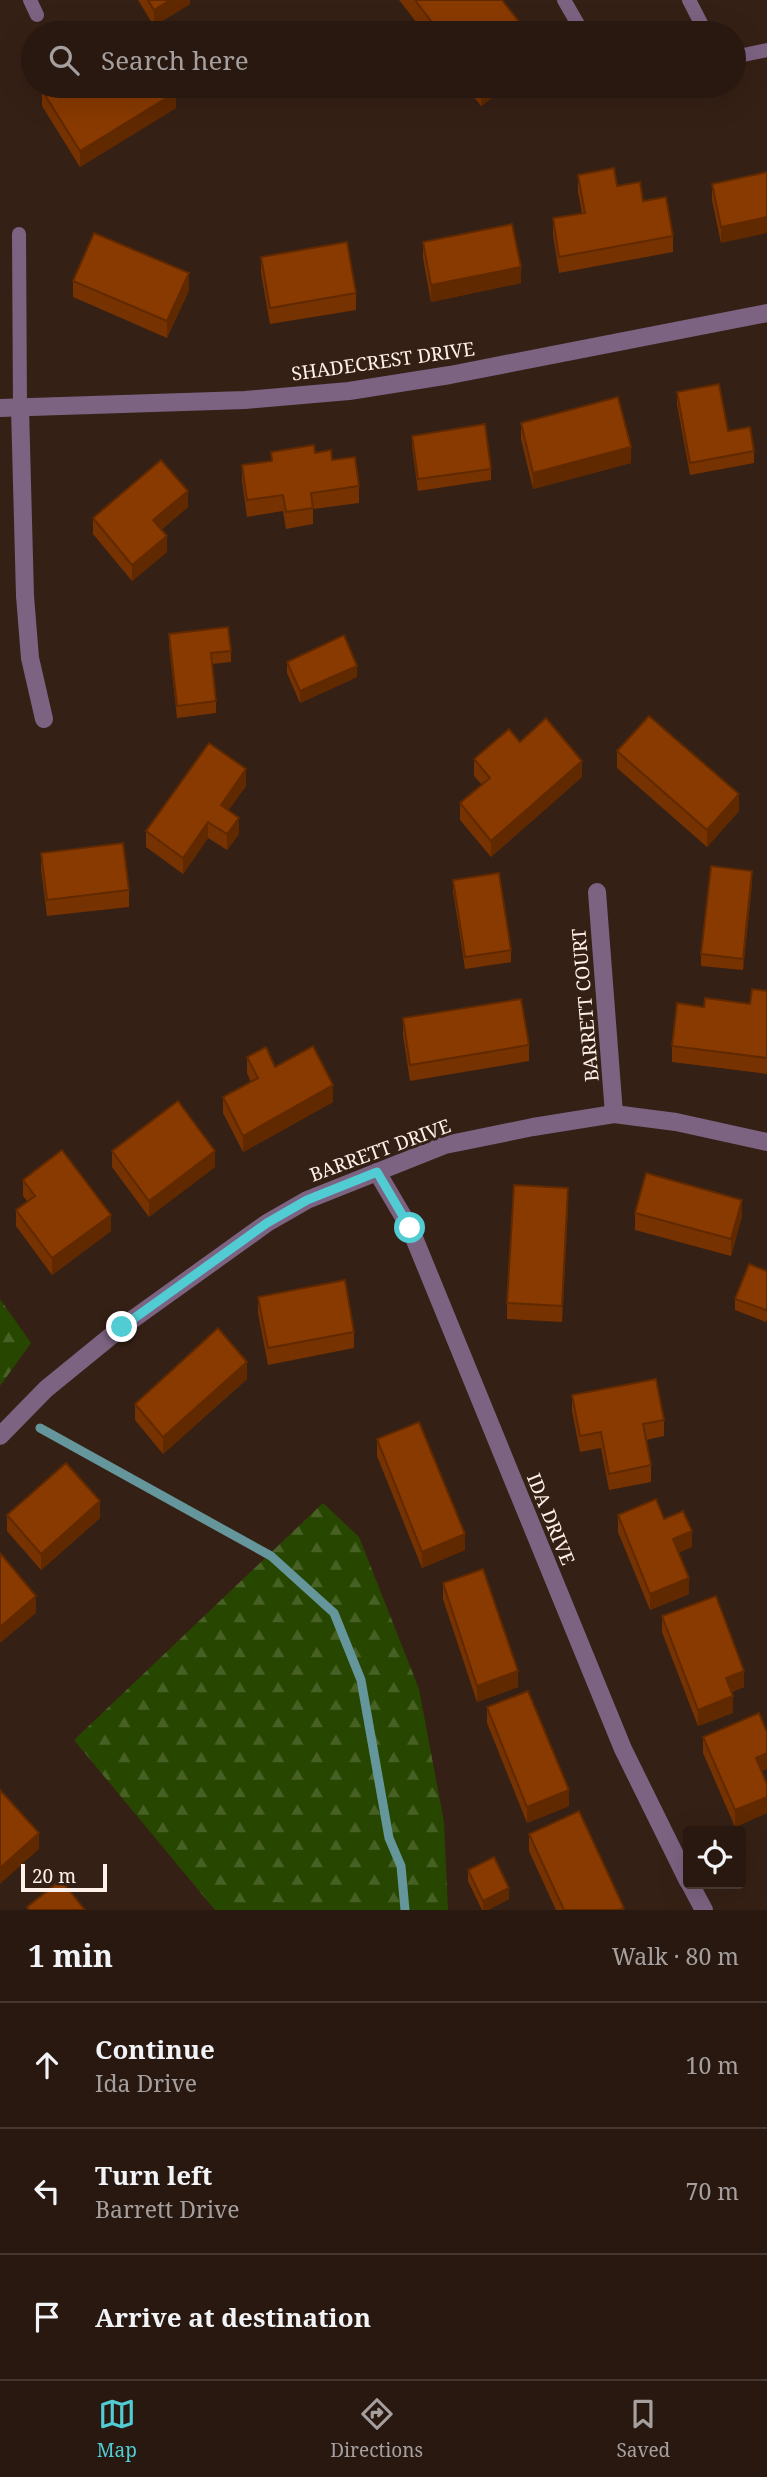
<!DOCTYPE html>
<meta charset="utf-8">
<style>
:root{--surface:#281810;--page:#302119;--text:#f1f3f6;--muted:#a5a09f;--line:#443730;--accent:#51ccd3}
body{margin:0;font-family:"Noto Serif",serif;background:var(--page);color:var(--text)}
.controls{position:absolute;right:21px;bottom:21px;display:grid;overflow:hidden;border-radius:7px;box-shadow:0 7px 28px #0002}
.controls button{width:63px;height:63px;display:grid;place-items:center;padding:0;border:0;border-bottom:2px solid var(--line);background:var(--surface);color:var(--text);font:35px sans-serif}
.scale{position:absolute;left:21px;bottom:18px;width:86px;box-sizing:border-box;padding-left:7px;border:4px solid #fff0e9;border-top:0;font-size:19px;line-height:24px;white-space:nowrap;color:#fff0e9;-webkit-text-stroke:5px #352015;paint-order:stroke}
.stop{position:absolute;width:21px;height:21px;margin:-16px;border:5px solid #51ccd3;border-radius:50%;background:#fff}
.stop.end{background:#51ccd3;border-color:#fff;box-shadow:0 2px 7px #0008}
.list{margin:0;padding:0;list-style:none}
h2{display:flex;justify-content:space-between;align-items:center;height:91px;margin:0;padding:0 28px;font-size:30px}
h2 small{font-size:23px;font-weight:400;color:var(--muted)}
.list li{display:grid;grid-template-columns:46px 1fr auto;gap:21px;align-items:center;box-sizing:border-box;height:126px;padding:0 28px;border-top:2px solid var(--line)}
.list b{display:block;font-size:26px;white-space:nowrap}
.list p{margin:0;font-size:23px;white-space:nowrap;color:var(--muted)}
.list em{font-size:23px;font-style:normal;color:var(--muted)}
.icon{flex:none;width:38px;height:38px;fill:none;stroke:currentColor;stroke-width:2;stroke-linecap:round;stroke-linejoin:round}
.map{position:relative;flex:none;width:767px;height:1910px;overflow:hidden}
.search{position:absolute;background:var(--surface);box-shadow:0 7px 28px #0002;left:21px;right:21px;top:21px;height:77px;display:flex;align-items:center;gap:18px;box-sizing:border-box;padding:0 24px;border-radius:38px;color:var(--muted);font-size:26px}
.sheet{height:469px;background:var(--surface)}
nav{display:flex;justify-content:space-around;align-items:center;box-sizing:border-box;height:98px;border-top:2px solid var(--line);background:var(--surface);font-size:19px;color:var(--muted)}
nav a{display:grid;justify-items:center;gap:4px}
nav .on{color:var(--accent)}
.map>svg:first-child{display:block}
.forest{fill:url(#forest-firs)}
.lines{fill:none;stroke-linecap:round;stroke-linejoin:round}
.stream{stroke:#65969b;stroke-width:9}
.lane{stroke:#7c6382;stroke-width:14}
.street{stroke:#7c6382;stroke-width:18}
.wall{fill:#763200}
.shaded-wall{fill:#602900}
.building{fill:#893a00;stroke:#602900;stroke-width:2}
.route{stroke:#51ccd3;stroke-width:9}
.labels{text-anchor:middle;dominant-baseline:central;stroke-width:6;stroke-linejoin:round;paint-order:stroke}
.street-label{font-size:19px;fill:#fff0e9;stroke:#352015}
</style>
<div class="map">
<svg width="767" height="1910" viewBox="0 0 767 1910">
<defs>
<pattern id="forest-firs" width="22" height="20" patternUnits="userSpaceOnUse" patternTransform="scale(1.75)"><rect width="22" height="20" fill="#274600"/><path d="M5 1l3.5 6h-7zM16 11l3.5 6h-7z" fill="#476125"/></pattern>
</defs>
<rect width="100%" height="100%" fill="#352015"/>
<g class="forest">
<path d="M0,1299L31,1343L0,1386Z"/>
<path d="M323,1503L359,1537L419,1689L444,1822L448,1910H215L74,1740Z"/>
</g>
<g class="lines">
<path class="stream" d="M40,1428L271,1556L334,1613L361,1680L389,1838L401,1866L405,1910"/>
<g class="lane">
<path d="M30,0L37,15"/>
<path d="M564,0L583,33"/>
<path d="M689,0L706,33"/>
<path d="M734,57L767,50"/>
<path d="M19,234L20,408"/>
</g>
<g class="street">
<path d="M0,408L245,400L349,391L450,375L767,313"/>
<path d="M20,408L25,596L30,658L44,719"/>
<path d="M597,892L614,1114"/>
<path d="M377,1172L410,1228L623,1749L688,1881"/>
<path d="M0,1436L46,1389L122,1327L267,1223L307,1200L445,1145L533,1127L614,1114L676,1122L767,1142"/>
<path d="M690,1884L704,1910"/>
</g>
</g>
<g class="wall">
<path d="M138,0H190V4L154,26Z"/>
<path d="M399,0H502L528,33H425Z"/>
<path d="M465,86H507L481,106Z"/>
<path d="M42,90L176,108L80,167L42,106Z"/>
<path d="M767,172L721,243L712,200V184Z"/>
<path d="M578,175L617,186L643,201L673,236V252L559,273L553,235V218L582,213L578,192Z"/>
<path d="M423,242L521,283L431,302L423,258Z"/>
<path d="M261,257L356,293V310L270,324L261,273Z"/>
<path d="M73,281L189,290L167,338L73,297Z"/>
<path d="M677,392L754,451V463L690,475L677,404Z"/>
<path d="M521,423L631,463L533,489L521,439Z"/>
<path d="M412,436L491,469V480L418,491L412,447Z"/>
<path d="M271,452L315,453L332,460L359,486V503L313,509V524L286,529L283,511L247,517L242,481V465L271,461Z"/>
<path d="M188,507L161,530L167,552L132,581L93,534V518Z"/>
<path d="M169,634L231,651V662L212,664L216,701V713L177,718L169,645Z"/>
<path d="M287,662L357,677L300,703L287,673Z"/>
<path d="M520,742L582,777L491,857L460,820V803L482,785L474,776V759Z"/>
<path d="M617,751L739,811L707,847L617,768Z"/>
<path d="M246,786L228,810L239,834L227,850L208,838L183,874L146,847V831Z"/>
<path d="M41,853L129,890V907L47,916L41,869Z"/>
<path d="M453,880L511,950V962L465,969L453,891Z"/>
<path d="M752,883L743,970L701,966V954Z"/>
<path d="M767,991V1074L672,1062V1046L704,1007L750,1004Z"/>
<path d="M403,1018L529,1045V1061L410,1081L403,1035Z"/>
<path d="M247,1057L275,1067L333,1102L243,1152L223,1113V1097L251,1082L247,1073Z"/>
<path d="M112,1151L215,1167L149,1217L112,1167Z"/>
<path d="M23,1180L111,1231L52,1275L16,1226V1210L27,1201L23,1196Z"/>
<path d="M568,1204L562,1322L507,1319V1303Z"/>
<path d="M635,1213L742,1216L731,1256L635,1230Z"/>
<path d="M767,1271V1320L766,1322L735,1310V1299Z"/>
<path d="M258,1297L354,1332V1348L268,1365L258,1313Z"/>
<path d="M247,1379L163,1454L135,1420V1404Z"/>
<path d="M572,1395L664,1420V1436L646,1440L651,1465V1482L609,1490L601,1448L580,1452L572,1411Z"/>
<path d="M377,1439L465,1550L422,1568L377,1456Z"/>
<path d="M7,1515L100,1518L41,1570L7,1531Z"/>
<path d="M618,1515L664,1519L692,1547L678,1553L689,1594L650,1610L618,1532Z"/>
<path d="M443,1583L518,1687L477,1702L443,1599Z"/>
<path d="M662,1616L744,1687L732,1692L733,1713L698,1726L662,1632Z"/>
<path d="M487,1707L569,1806L527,1823L487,1723Z"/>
<path d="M767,1732V1769L762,1771L767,1784V1813L735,1827L703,1753V1737Z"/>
<path d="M529,1834L624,1910H556L529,1851Z"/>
<path d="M468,1870L509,1899L488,1910H482L468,1881Z"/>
</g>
<g class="shaded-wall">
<path d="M170,0H190V4L154,26V10Z"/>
<path d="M481,86H507L481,106Z"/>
<path d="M176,92V108L80,167V151Z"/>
<path d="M767,217V233L721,243V227Z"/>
<path d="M521,267V283L431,302V285Z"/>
<path d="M189,273V290L167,338V321Z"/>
<path d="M631,447V463L533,489V473Z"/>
<path d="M188,491V507L153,536V520Z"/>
<path d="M167,536V552L132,581V565Z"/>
<path d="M357,666V677L300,703V691Z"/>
<path d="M582,761V777L491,857V841Z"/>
<path d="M246,769V786L221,821V805Z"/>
<path d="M739,794V811L707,847V830Z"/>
<path d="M239,818V834L227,850V834Z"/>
<path d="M208,822V838L183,874V858Z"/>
<path d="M752,871V883L743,970V959Z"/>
<path d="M333,1085V1102L243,1152V1136Z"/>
<path d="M215,1151V1167L149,1217V1201Z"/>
<path d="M568,1188V1204L562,1322V1306Z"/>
<path d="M742,1200V1216L731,1256V1239Z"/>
<path d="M111,1215V1231L52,1275V1258Z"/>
<path d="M247,1362V1379L163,1454V1437Z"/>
<path d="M100,1501V1518L41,1570V1554Z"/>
<path d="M692,1531V1547L673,1555V1539Z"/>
<path d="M465,1534V1550L422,1568V1552Z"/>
<path d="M689,1578V1594L650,1610V1594Z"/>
<path d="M36,1596V1613L0,1643V1627Z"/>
<path d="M518,1671V1687L477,1702V1686Z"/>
<path d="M744,1671V1687L726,1694V1678Z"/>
<path d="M733,1696V1713L698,1726V1710Z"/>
<path d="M767,1753V1769L756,1774V1758Z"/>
<path d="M569,1790V1806L527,1823V1807Z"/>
<path d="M767,1797V1813L735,1827V1810Z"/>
<path d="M39,1833V1849L0,1884V1868Z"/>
<path d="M509,1888V1899L488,1910H483V1901Z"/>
</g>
<g class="building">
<path d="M148,0H170L154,10Z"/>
<path d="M415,0H502L528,33H440Z"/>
<path d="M49,86H172L176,92L80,151L42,90Z"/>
<path d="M614,168L617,186L640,182L643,201L666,197L673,236L559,257L553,218L585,213L578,175Z"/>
<path d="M767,172V217L721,227L712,184Z"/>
<path d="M512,224L521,267L431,285L423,242Z"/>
<path d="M94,233L189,273L167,321L73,281Z"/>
<path d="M347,242L356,293L270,308L261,257Z"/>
<path d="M719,384L728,431L750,427L754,451L690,463L677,392Z"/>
<path d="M618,397L631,447L533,473L521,423Z"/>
<path d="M485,424L491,469L418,479L412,436Z"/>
<path d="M314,445L315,453L331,450L332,460L355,457L359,486L311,493L313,508L286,512L283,495L247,500L242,465L272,461L271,452Z"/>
<path d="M161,460L188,491L153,520L167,536L132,565L93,518Z"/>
<path d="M228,627L231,651L211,653L216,701L177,706L169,634Z"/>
<path d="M344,635L357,666L300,691L287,662Z"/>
<path d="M649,716L739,794L707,830L617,751Z"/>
<path d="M546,718L582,761L491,841L460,803L490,778L474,759L509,729L520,742Z"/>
<path d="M209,743L246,769L221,805L239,818L227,834L208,822L183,858L146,831Z"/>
<path d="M123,843L129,890L47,900L41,853Z"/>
<path d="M711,866L752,871L743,959L701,954Z"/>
<path d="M499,873L511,950L465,957L453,880Z"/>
<path d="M752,989L767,991V1058L672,1046L677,1003L704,1007L705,998L750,1004Z"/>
<path d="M521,999L529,1045L410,1065L403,1018Z"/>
<path d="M313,1046L333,1085L243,1136L223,1097L258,1078L247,1057L266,1047L275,1067Z"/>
<path d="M178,1101L215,1151L149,1201L112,1151Z"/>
<path d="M62,1150L111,1215L52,1258L16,1210L35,1196L23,1180Z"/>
<path d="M646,1173L742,1200L731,1239L635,1213Z"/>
<path d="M514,1185L568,1188L562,1306L507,1303Z"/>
<path d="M749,1264L767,1271V1308L766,1310L735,1299Z"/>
<path d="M345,1280L354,1332L268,1348L258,1297Z"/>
<path d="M218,1328L247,1362L163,1437L135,1404Z"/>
<path d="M656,1379L664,1420L643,1424L651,1465L609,1474L601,1432L580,1436L572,1395Z"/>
<path d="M419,1422L465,1534L422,1552L377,1439Z"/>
<path d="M66,1463L100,1501L41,1554L7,1515Z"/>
<path d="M656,1499L664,1519L683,1511L692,1531L673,1539L689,1578L650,1594L618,1515Z"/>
<path d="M0,1553L36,1596L0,1627Z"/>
<path d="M483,1569L518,1671L477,1686L443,1583Z"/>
<path d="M716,1596L744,1671L726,1678L733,1696L698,1710L662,1616Z"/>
<path d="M528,1691L569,1790L527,1807L487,1707Z"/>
<path d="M759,1713L767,1732V1753L756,1758L767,1784V1797L735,1810L703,1737Z"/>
<path d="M0,1790L39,1833L0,1868Z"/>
<path d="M579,1811L624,1908L619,1910H564L529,1834Z"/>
<path d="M494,1857L509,1888L483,1901L468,1870Z"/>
<path d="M61,1880L85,1910H29L27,1907Z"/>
</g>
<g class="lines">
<path class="route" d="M122,1327L267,1223L307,1200L377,1172L410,1228"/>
</g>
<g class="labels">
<g class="street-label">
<text transform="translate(383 361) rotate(-8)">SHADECREST DRIVE</text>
<text transform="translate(585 1005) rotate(-95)">BARRETT COURT</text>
<text transform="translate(380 1150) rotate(-20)">BARRETT DRIVE</text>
<text transform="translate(551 1519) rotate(68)">IDA DRIVE</text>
</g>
</g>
</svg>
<div class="controls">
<button><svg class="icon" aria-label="locate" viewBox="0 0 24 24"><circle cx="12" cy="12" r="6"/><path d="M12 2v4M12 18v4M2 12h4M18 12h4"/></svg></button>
</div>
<div class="scale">20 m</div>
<div class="stop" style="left:410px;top:1228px"></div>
<div class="stop end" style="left:122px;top:1327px"></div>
<div class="search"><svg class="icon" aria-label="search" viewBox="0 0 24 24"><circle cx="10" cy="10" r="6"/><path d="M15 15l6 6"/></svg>Search here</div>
</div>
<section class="sheet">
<h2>1 min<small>Walk · 80 m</small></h2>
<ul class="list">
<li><svg class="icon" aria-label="ahead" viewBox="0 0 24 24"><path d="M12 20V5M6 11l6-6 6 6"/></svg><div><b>Continue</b><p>Ida Drive</p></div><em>10 m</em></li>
<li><svg class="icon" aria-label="left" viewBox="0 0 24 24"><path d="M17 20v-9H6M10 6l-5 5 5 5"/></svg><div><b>Turn left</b><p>Barrett Drive</p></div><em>70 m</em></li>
<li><svg class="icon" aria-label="arrive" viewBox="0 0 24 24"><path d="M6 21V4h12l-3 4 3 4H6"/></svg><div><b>Arrive at destination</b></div></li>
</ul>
</section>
<nav>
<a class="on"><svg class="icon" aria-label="map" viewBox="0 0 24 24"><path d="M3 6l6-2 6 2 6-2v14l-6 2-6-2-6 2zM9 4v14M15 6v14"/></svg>Map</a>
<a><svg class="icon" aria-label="directions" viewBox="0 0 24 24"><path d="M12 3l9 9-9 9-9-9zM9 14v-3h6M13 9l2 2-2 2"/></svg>Directions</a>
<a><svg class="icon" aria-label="saved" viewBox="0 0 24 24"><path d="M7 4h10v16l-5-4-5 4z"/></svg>Saved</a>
</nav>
